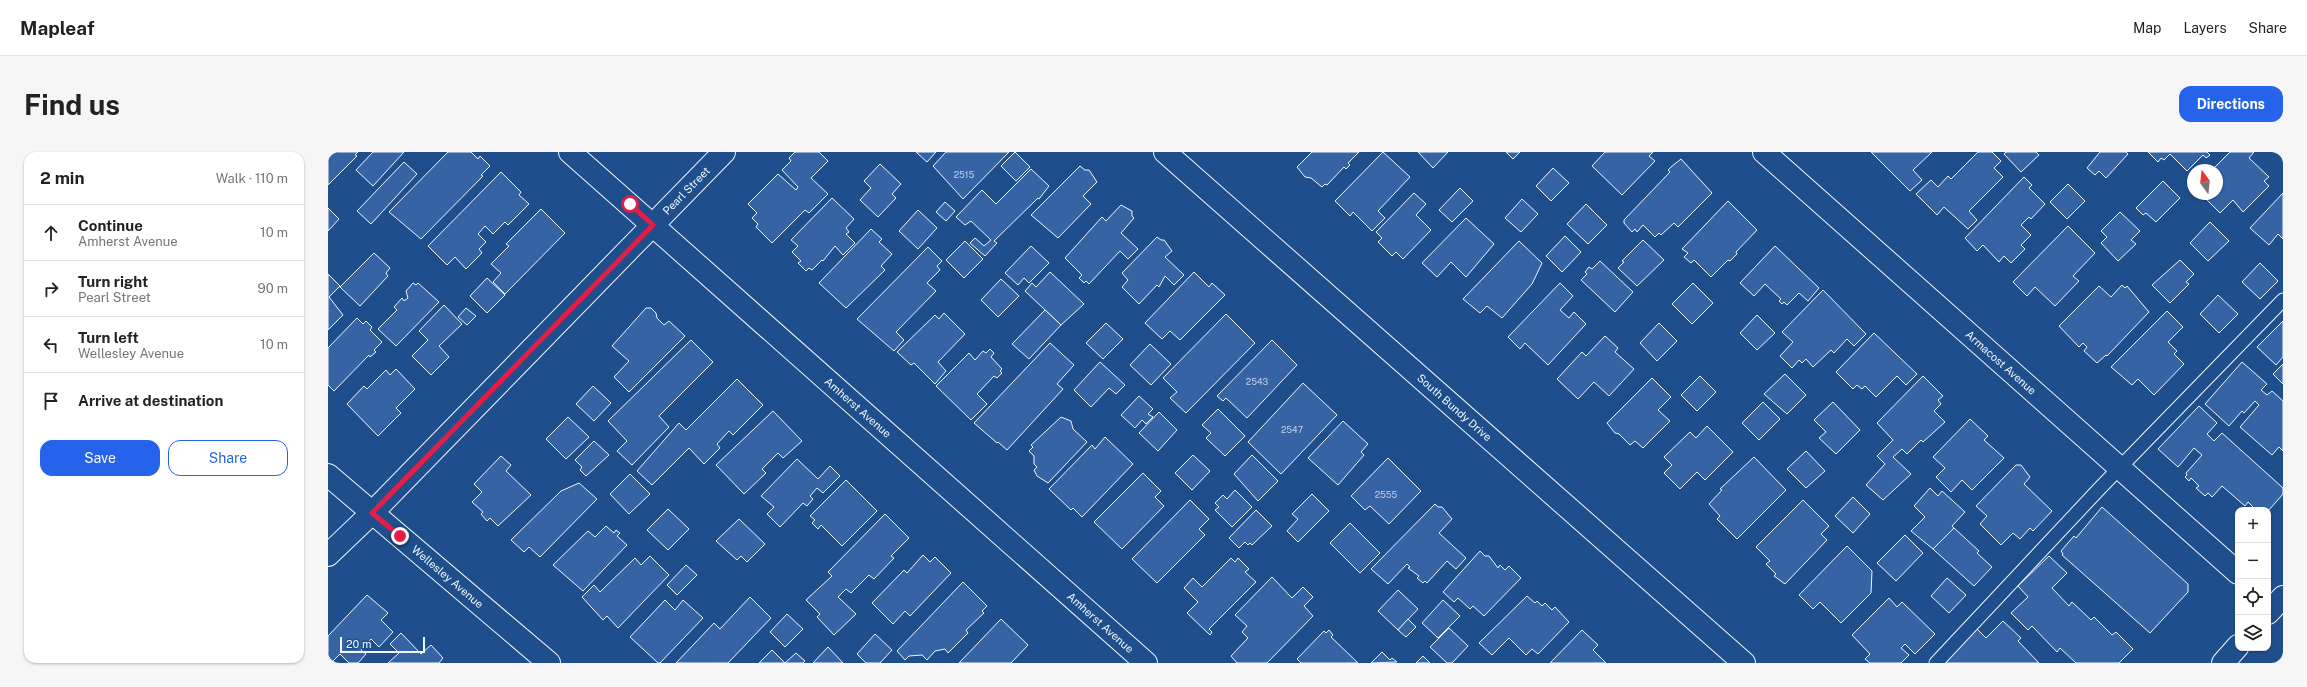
<!DOCTYPE html>
<meta charset="utf-8">
<style>
:root{--surface:#fff;--page:#f6f6f6;--text:#222;--muted:#767676;--line:#e0e0e0;--accent:#2563eb}
body{margin:0;font-family:"Public Sans",sans-serif;background:var(--page);color:var(--text)}
.controls{position:absolute;right:12px;bottom:12px;display:grid;overflow:hidden;border-radius:8px;box-shadow:0 1px 3px #0004}
.controls button{width:36px;height:36px;display:grid;place-items:center;padding:0;border:0;border-bottom:1px solid var(--line);background:var(--surface);color:var(--text);font:20px sans-serif}
.compass{position:absolute;left:1859px;top:12px;width:36px;height:36px;border-radius:50%;background:var(--surface);box-shadow:0 1px 3px #0004;rotate:345deg}
.scale{position:absolute;left:12px;bottom:10px;width:85px;box-sizing:border-box;padding-left:4px;border:2px solid #f2f6ff;border-top:0;font-size:11px;line-height:14px;white-space:nowrap;color:#f2f6ff;-webkit-text-stroke:3px #1f4e8c;paint-order:stroke}
.stop{position:absolute;width:12px;height:12px;margin:-9px;border:3px solid #e11d48;border-radius:50%;background:#fff}
.stop.end{background:#e11d48;border-color:#fff;box-shadow:0 1px 4px #0008}
.list{margin:0;padding:0;list-style:none}
h2{display:flex;justify-content:space-between;align-items:center;height:52px;margin:0;padding:0 16px;font-size:17px}
h2 small{font-size:13px;font-weight:400;color:var(--muted)}
.list li{display:grid;grid-template-columns:26px 1fr auto;gap:12px;align-items:center;box-sizing:border-box;height:56px;padding:0 16px;border-top:1px solid var(--line)}
.list b{display:block;font-size:15px;white-space:nowrap}
.list p{margin:0;font-size:13px;white-space:nowrap;color:var(--muted)}
.list em{font-size:13px;font-style:normal;color:var(--muted)}
.actions{display:flex;gap:8px;padding:12px 16px}
.actions a{flex:1;padding:9px 0;border:1px solid var(--accent);border-radius:12px;text-align:center;font-size:14px;color:var(--accent)}
.actions .main{background:var(--accent);color:#fff}
.icon{flex:none;width:22px;height:22px;fill:none;stroke:currentColor;stroke-width:2;stroke-linecap:round;stroke-linejoin:round}
.map{position:relative;flex:none;width:1955px;height:511px;overflow:hidden;border-radius:12px}
header{display:flex;align-items:center;gap:24px;box-sizing:border-box;height:56px;padding:0 20px;background:var(--surface);border-bottom:1px solid var(--line)}
header strong{font-size:19px}
nav{display:flex;gap:22px;margin-inline-start:auto;font-size:14px}
.intro{display:flex;align-items:center;justify-content:space-between;box-sizing:border-box;height:96px;padding:0 24px}
h1{margin:0;font-size:28px}
.button{padding:10px 18px;border-radius:12px;background:var(--accent);color:#fff;font-size:14px;font-weight:700}
main{display:flex;gap:24px;padding:0 24px}
aside{flex:1;background:var(--surface);border-radius:12px;box-shadow:0 1px 3px #0004}
.map>svg:first-child{display:block}
.building{fill:#3563a3;stroke:#f2f6ff}
.lines{fill:none;stroke-linecap:round;stroke-linejoin:round}
.lane-casing{stroke:#f2f6ff;stroke-width:15}
.street-casing{stroke:#f2f6ff;stroke-width:24}
.secondary-casing{stroke:#f2f6ff;stroke-width:24}
.lane{stroke:#1f4e8c;stroke-width:13}
.street{stroke:#1f4e8c;stroke-width:22}
.secondary{stroke:#1f4e8c;stroke-width:22}
.route{stroke:#e11d48;stroke-width:5}
.labels{text-anchor:middle;dominant-baseline:central;stroke-width:3;stroke-linejoin:round;paint-order:stroke}
.number-label{font-size:9px;fill:#c3d1e8}
.street-label{font-size:11px;fill:#f2f6ff;stroke:#1f4e8c}
</style>
<header>
<strong>Mapleaf</strong>
<nav><a>Map</a><a>Layers</a><a>Share</a></nav>
</header>
<div class="intro"><h1>Find us</h1><a class="button">Directions</a></div>
<main>
<aside>
<h2>2 min<small>Walk · 110 m</small></h2>
<ul class="list">
<li><svg class="icon" aria-label="ahead" viewBox="0 0 24 24"><path d="M12 20V5M6 11l6-6 6 6"/></svg><div><b>Continue</b><p>Amherst Avenue</p></div><em>10 m</em></li>
<li><svg class="icon" aria-label="right" viewBox="0 0 24 24"><path d="M7 20v-9h11M14 6l5 5-5 5"/></svg><div><b>Turn right</b><p>Pearl Street</p></div><em>90 m</em></li>
<li><svg class="icon" aria-label="left" viewBox="0 0 24 24"><path d="M17 20v-9H6M10 6l-5 5 5 5"/></svg><div><b>Turn left</b><p>Wellesley Avenue</p></div><em>10 m</em></li>
<li><svg class="icon" aria-label="arrive" viewBox="0 0 24 24"><path d="M6 21V4h12l-3 4 3 4H6"/></svg><div><b>Arrive at destination</b></div></li>
</ul>
<div class="actions"><a class="main">Save</a><a>Share</a></div>
</aside>
<div class="map">
<svg width="1955" height="511" viewBox="0 0 1955 511">
<rect width="100%" height="100%" fill="#1f4e8c"/>
<g class="building">
<path d="M0,0H30L27,3L29,4L0,33Z"/>
<path d="M45,0H76L45,34L28,18Z"/>
<path d="M120,0H143L150,7L152,4L162,14L153,23L155,24L93,87L61,60Z"/>
<path d="M467,0H491L500,9L483,26L500,42L481,61L477,58L444,91L428,75L430,72L424,66L429,61L420,52L450,22L468,38L470,35L454,18L463,9L461,6Z"/>
<path d="M588,0H608L599,10Z"/>
<path d="M618,0H681L635,47L605,14Z"/>
<path d="M687,0L702,15L688,29L673,14Z"/>
<path d="M984,0H1031L1020,11L1022,13L1018,17L1016,15L999,33L997,32L994,35L983,26L977,25L969,15Z"/>
<path d="M1055,0L1082,25L1050,59L1057,66L1044,79L1025,60L1022,64L1007,49Z"/>
<path d="M1090,0H1120L1105,16Z"/>
<path d="M1178,0H1192L1185,7Z"/>
<path d="M1277,0H1325L1321,4L1327,9L1294,43L1264,14Z"/>
<path d="M1543,0H1604L1585,18L1594,28L1582,39Z"/>
<path d="M1650,0H1664L1673,9L1666,16L1675,25L1641,59L1649,68L1640,77L1616,55L1609,63L1588,42L1603,28L1610,35L1620,24L1623,27Z"/>
<path d="M1678,0H1708L1711,3L1693,20L1676,2Z"/>
<path d="M1772,0H1798L1800,2L1778,26L1771,19L1767,23L1759,16Z"/>
<path d="M1820,0H1879L1882,3L1878,6L1875,3L1859,19L1842,2L1836,8L1833,6L1830,10Z"/>
<path d="M1902,0H1926L1921,6L1941,25L1936,29L1941,34L1915,60L1905,48L1892,61L1879,48L1885,42H1889L1891,35L1889,33V18H1884Z"/>
<path d="M1353,7L1384,41L1350,75L1346,71L1333,83L1331,81L1327,85L1315,73L1309,80L1307,77L1304,80L1296,71V68L1342,20L1340,18L1343,15Z"/>
<path d="M76,10L89,22L43,72L29,59Z"/>
<path d="M552,12L573,32L564,42L568,46L550,65L532,48L543,36L536,29Z"/>
<path d="M752,14L757,18H761L769,30L755,44L763,52L730,86L703,63Z"/>
<path d="M1225,16L1241,31L1223,49L1208,34Z"/>
<path d="M703,17L721,34L711,47L710,46L666,89L669,91L657,104L642,91L647,86L656,94L663,88L643,69L637,73L628,65L654,38L668,52Z"/>
<path d="M173,20L193,40L191,43L201,52L180,73L177,70L165,82L157,74L150,82L158,90L151,97L154,101L138,117L127,105L119,113L100,94Z"/>
<path d="M1696,25L1704,33L1701,36L1717,52L1703,67L1701,65L1693,73L1703,83L1693,93L1697,97L1683,111L1676,104L1671,110L1655,93L1649,99L1637,86Z"/>
<path d="M1835,29L1852,46L1828,70L1818,61L1815,63L1808,56Z"/>
<path d="M1740,32L1757,49L1739,67L1722,50Z"/>
<path d="M1132,36L1145,49L1124,70L1111,58Z"/>
<path d="M1086,41L1098,52L1088,63L1103,78L1075,107L1068,100L1064,104L1050,90L1054,86L1048,80Z"/>
<path d="M1955,41V87L1950,82L1941,93L1922,76Z"/>
<path d="M504,46L526,67L518,76L521,80L518,82L527,91L515,103L507,94L495,109L494,108L484,118L481,116L478,119L470,111L473,109L464,100L470,94L463,88Z"/>
<path d="M1194,47L1210,62L1193,80L1177,66Z"/>
<path d="M1400,49L1429,78L1408,100L1409,102L1402,109L1400,108L1383,125L1366,108L1363,111L1356,105L1360,101L1354,97Z"/>
<path d="M617,50L627,59L618,69L608,60Z"/>
<path d="M1258,52L1279,73L1260,92L1239,72Z"/>
<path d="M793,53L804,59V64L806,66L793,81L810,97L800,107L792,99L761,132L758,129L756,131L751,126L754,123L737,106L774,65L778,69Z"/>
<path d="M0,56L11,67L0,79Z"/>
<path d="M213,57L237,81L177,142L165,130L173,121L163,112L181,94L178,92Z"/>
<path d="M590,58L609,76L590,97L571,79Z"/>
<path d="M1792,60L1812,79L1803,88L1808,92L1790,109L1773,91L1779,85L1773,79Z"/>
<path d="M1138,66L1166,92L1138,125L1123,110L1109,125L1094,111Z"/>
<path d="M1882,70L1901,89L1880,109L1862,91Z"/>
<path d="M1740,74L1767,101L1745,124L1751,129L1727,154L1707,135L1699,144L1685,130Z"/>
<path d="M543,77L554,87L551,90L564,102L553,114L557,118L518,156L491,131Z"/>
<path d="M1237,84L1253,100L1234,120L1218,104Z"/>
<path d="M829,85L833,88H836L844,99L837,105L856,123L846,133L837,124L831,135L829,133L811,152L794,135L800,128L794,121Z"/>
<path d="M1315,88L1336,108L1309,134L1290,116L1296,110L1294,109Z"/>
<path d="M637,89L655,107L636,126L618,108Z"/>
<path d="M1191,89L1214,111L1204,132L1174,166L1159,154L1152,161L1135,147Z"/>
<path d="M703,94L721,111L701,131L696,126L690,133L677,121Z"/>
<path d="M1447,94L1491,136L1480,149L1471,141L1459,153L1456,150L1454,152L1451,149L1453,147L1437,132L1426,144L1412,131Z"/>
<path d="M600,95L614,109L609,114L612,118L599,131L608,139L568,180L576,188L566,199L529,167Z"/>
<path d="M46,101L62,116L58,121L60,124L32,154L12,135Z"/>
<path d="M1852,108L1866,122L1858,130L1861,132L1842,151L1824,133Z"/>
<path d="M1272,109L1305,140L1287,160L1253,128L1259,122L1257,120L1261,115L1264,117Z"/>
<path d="M1932,111L1950,129L1932,147L1914,130Z"/>
<path d="M722,120L756,152L733,173L697,139L704,131L708,135Z"/>
<path d="M866,120L881,135L884,131L897,143L852,188L842,179L834,187L817,171Z"/>
<path d="M0,122L12,134L1,145L15,163L0,178Z"/>
<path d="M159,126L177,143L159,161L142,144Z"/>
<path d="M673,127L691,144L670,165L653,148Z"/>
<path d="M85,131L88,133L90,131L111,150L68,194L50,177L69,158L66,155L74,146L76,149L80,146L78,139Z"/>
<path d="M1232,131L1245,144L1232,158L1241,166L1246,160L1258,172L1220,213L1197,191L1192,197L1180,185Z"/>
<path d="M1365,131L1385,151L1364,172L1344,152Z"/>
<path d="M1794,133L1797,136L1799,134L1821,160L1779,204L1778,203L1769,211L1756,199L1759,195L1755,191L1751,195L1731,174L1771,134L1783,145Z"/>
<path d="M1495,138L1538,182L1526,194L1519,187L1506,201L1503,198L1485,215L1478,207L1474,211L1471,208L1464,216L1452,204L1465,190L1454,180Z"/>
<path d="M1890,143L1910,162L1891,181L1872,162Z"/>
<path d="M116,153L134,172L111,194L121,205L103,223L84,204L100,188L91,179Z"/>
<path d="M138,156L148,164L139,173L130,165Z"/>
<path d="M318,156H323L328,161L329,166L336,173L341,169L357,184L301,240L286,225L301,209L284,194Z"/>
<path d="M717,158L733,173L701,207L684,192Z"/>
<path d="M1839,159L1855,175L1840,190L1849,199L1846,202L1856,212L1826,243L1810,227L1804,233L1783,215Z"/>
<path d="M616,161L637,182L610,210L618,219L607,232L586,211L583,213L569,200L607,163L611,167Z"/>
<path d="M898,162L927,191L858,261L842,246L849,240L835,226Z"/>
<path d="M1429,163L1447,181L1429,198L1412,181Z"/>
<path d="M29,166L35,172L38,169L44,175L42,178L54,190L46,198L48,200L42,205L41,203L6,239L0,233V196Z"/>
<path d="M1955,169V205L1948,213L1929,195Z"/>
<path d="M778,171L795,187L775,207L758,191Z"/>
<path d="M1331,171L1349,189L1329,209L1312,191Z"/>
<path d="M1546,181L1589,222L1578,233L1569,224L1548,245L1537,234L1534,237L1529,233L1525,237L1508,220Z"/>
<path d="M1277,184L1290,196L1287,200L1306,217L1281,244L1266,230L1250,247L1229,227L1254,200L1258,204Z"/>
<path d="M363,188L385,210L331,264L341,275L304,313L289,299L299,289L280,269Z"/>
<path d="M944,188L969,213L919,266L898,246L895,249L889,244Z"/>
<path d="M722,191L746,213L729,232L735,237L679,298L670,290L669,291L646,271Z"/>
<path d="M822,192L843,212L823,233L802,213Z"/>
<path d="M662,197L666,201L663,205L674,217L672,219L674,221L669,226L666,224L649,242L659,252L643,268L608,234L641,201L647,208L655,199L658,201Z"/>
<path d="M772,210L797,233L788,242L781,236L763,255L746,238Z"/>
<path d="M1914,210L1939,232L1933,238L1939,243L1944,239L1955,249V299L1951,295L1944,303L1912,275L1931,253L1927,249L1916,261L1914,259L1901,274L1877,252Z"/>
<path d="M1955,212V232L1945,222Z"/>
<path d="M68,217L87,237L68,256L73,261L50,284L19,252L36,234L39,237L58,218L62,223Z"/>
<path d="M1457,222L1478,243L1459,262L1436,242Z"/>
<path d="M1372,224L1388,240L1369,259L1353,243Z"/>
<path d="M1595,224L1615,244L1610,248L1613,252L1606,259L1617,270L1595,290L1593,288L1579,302L1574,297L1565,305L1583,322L1555,348L1538,333L1557,312L1549,304L1565,288L1549,271Z"/>
<path d="M1324,226L1343,245L1330,258L1342,269L1315,296L1307,289L1302,293L1291,282L1287,281L1279,271Z"/>
<path d="M409,227L435,253L405,283L401,279L389,292L392,296L376,312L361,296L324,333L309,319L351,271L358,278Z"/>
<path d="M975,231L1009,263L953,322L920,290Z"/>
<path d="M265,234L283,251L266,269L248,252Z"/>
<path d="M811,244L825,257L820,262L825,265L818,272L814,268L807,276L793,263Z"/>
<path d="M1435,250L1452,267L1431,288L1414,271Z"/>
<path d="M1505,250L1532,278L1508,302L1491,286L1498,280L1486,268Z"/>
<path d="M1871,254L1889,271L1879,282L1886,289L1894,281L1955,336V342L1940,359L1928,358L1920,350L1917,354L1894,334L1884,345L1880,341L1877,344L1868,336L1871,334L1863,326L1861,329L1857,325L1859,323L1858,321L1874,303L1866,296L1850,315L1830,297Z"/>
<path d="M890,257L917,284L897,304L878,286L883,281L874,273Z"/>
<path d="M445,259L474,289L455,306L450,301L434,317L438,321L416,342L388,313Z"/>
<path d="M831,260L849,278L830,299L811,281Z"/>
<path d="M240,265L261,285L238,307L218,287Z"/>
<path d="M733,265L743,269L745,277L759,290L720,331L709,324L706,318L709,315L706,312V304L701,299L705,295L703,293Z"/>
<path d="M1642,267L1660,284L1656,288L1676,306L1644,338L1634,328L1623,340L1608,325L1617,316L1605,305Z"/>
<path d="M1015,269L1040,292L1033,300L1036,303L1010,333L980,306Z"/>
<path d="M1379,274L1405,300L1377,328L1369,320L1352,337L1336,321L1344,313L1336,305L1362,280L1368,286Z"/>
<path d="M777,285L805,312L754,365L745,356L743,358L721,337L764,293L767,297Z"/>
<path d="M266,289L281,303L258,324L252,318L254,315L247,308Z"/>
<path d="M1478,299L1497,319L1478,336L1459,317Z"/>
<path d="M865,303L882,319L864,338L847,321Z"/>
<path d="M924,303L950,329L930,349L906,322Z"/>
<path d="M173,304L183,313L178,319L203,343L170,374L162,366L159,369L153,362L155,360L144,350L154,340L146,332Z"/>
<path d="M1426,305L1458,338L1409,387L1389,367L1392,364L1381,352L1394,338L1392,337Z"/>
<path d="M1060,306L1093,339L1061,372L1042,354L1037,358L1023,344Z"/>
<path d="M469,307L490,327L502,314L512,324L495,341L489,336L482,344L485,347L479,354L475,351L452,375L439,362L446,355L433,344Z"/>
<path d="M1688,313H1693L1702,325L1696,332L1724,359L1705,379L1702,376L1692,387L1685,381L1673,393L1652,372L1659,364L1648,354Z"/>
<path d="M815,321L833,339L827,345L836,354L794,397L766,370Z"/>
<path d="M302,322L322,342L301,362L282,342Z"/>
<path d="M518,328L549,359L514,394L493,373L490,377L484,371L487,368L482,364Z"/>
<path d="M251,331L269,347L212,405L201,395L196,400L183,388L233,339Z"/>
<path d="M1602,336L1610,344L1614,339L1637,360L1624,374L1626,376L1605,397L1583,379L1597,365L1586,354Z"/>
<path d="M907,338L924,355L904,375L887,358L891,355L887,351L895,343L899,347Z"/>
<path d="M984,342L1001,359L970,390L959,379L970,367L964,362Z"/>
<path d="M1525,345L1542,362L1525,381L1507,364Z"/>
<path d="M862,348L881,367L871,377L877,383L829,431L804,407Z"/>
<path d="M1475,348L1501,374L1493,382L1499,388L1457,432L1446,424L1448,422L1438,412L1442,409L1428,395Z"/>
<path d="M1107,352L1110,355H1114L1124,367L1111,381L1138,406L1128,417L1119,409L1099,431L1097,429L1095,431L1089,426L1091,424L1080,416L1082,415L1079,412L1060,432L1043,417Z"/>
<path d="M1774,355L1860,432V440L1822,481L1734,403L1735,402L1733,399L1746,384L1748,386Z"/>
<path d="M340,357L361,377L340,398L319,378Z"/>
<path d="M928,358L944,374L924,393L922,391L920,393L917,390L911,396L901,386Z"/>
<path d="M557,362L581,386L563,404L566,406L546,427L541,423L523,441L518,437L510,445L528,462L506,483L489,465L492,462L478,448L504,424L500,420Z"/>
<path d="M411,367L437,392L419,410L413,404L409,408L388,389Z"/>
<path d="M1022,371L1052,401L1032,421L1002,391Z"/>
<path d="M278,374L286,381L288,378L292,381L289,384L299,393L255,439L225,413L260,379L267,385Z"/>
<path d="M1626,376L1651,399L1649,401L1664,415L1646,434L1605,397Z"/>
<path d="M1577,383L1595,401L1568,429L1549,411Z"/>
<path d="M1519,394L1544,419L1543,441L1513,471L1492,450L1485,457L1471,443Z"/>
<path d="M1152,399L1157,404H1161L1170,416L1172,413L1177,418L1181,414L1193,426L1156,464L1145,454L1142,457L1130,446L1126,450L1115,440Z"/>
<path d="M595,403L602,410L607,405L623,421L582,464L577,459L565,472L544,451L576,418L579,421Z"/>
<path d="M322,404L341,423L290,476L279,464L275,468L254,445L266,433L272,440L307,406L313,413Z"/>
<path d="M1721,404L1739,421L1724,436L1741,454L1744,450L1763,468L1766,465L1784,483L1788,480L1805,497L1791,511H1748L1732,496L1729,500L1704,474L1700,478L1683,461L1700,445L1690,434Z"/>
<path d="M903,406L907,410L910,406L921,417L917,420L928,430L881,477L884,480L882,483L859,461L870,450L856,436L865,426L874,435Z"/>
<path d="M358,413L369,423L349,443L339,433Z"/>
<path d="M944,425L964,446L975,435L985,445L976,454L985,464L939,511H909L903,504L920,486L914,480L919,474L907,463Z"/>
<path d="M1619,426L1638,443L1621,461L1603,444Z"/>
<path d="M635,430L659,454L654,459L656,461L638,478L640,481L620,501L617,497L607,499L599,508L594,503L581,504L577,508L569,499Z"/>
<path d="M1070,438L1090,457L1070,478L1050,459Z"/>
<path d="M39,443L60,461L53,468L65,480L51,495L43,487L33,498L38,502L30,511H21L12,502L3,511H0V484Z"/>
<path d="M1199,444L1207,451L1209,449L1214,454L1217,451L1224,458L1227,455L1241,470L1210,502L1204,497L1198,503L1181,486L1164,503L1151,491Z"/>
<path d="M422,445L443,466L400,511H348L386,471L392,477Z"/>
<path d="M1561,446L1569,455L1574,450L1607,482L1587,502L1577,492L1573,496L1581,503L1573,511H1542L1537,507L1542,502L1524,483Z"/>
<path d="M337,448L347,458L355,448L375,466L332,511H330L302,485Z"/>
<path d="M1115,448L1132,464L1110,486L1094,471Z"/>
<path d="M459,462L475,477L457,495L442,480Z"/>
<path d="M673,467L700,493L683,511H631Z"/>
<path d="M1080,467L1088,475L1078,485L1070,478Z"/>
<path d="M1675,469L1693,486L1690,489L1711,511H1619L1617,509L1649,477L1658,486Z"/>
<path d="M1121,476L1140,494L1124,511H1119L1102,495Z"/>
<path d="M1001,478L1005,483L1003,485L1030,511H973L969,507L996,479L998,481Z"/>
<path d="M1254,478L1270,493L1265,498L1278,511H1222Z"/>
<path d="M73,481L93,502L103,493L115,506L111,511H60L71,501L62,492Z"/>
<path d="M547,482L564,498L552,511H538L529,502Z"/>
<path d="M500,495L515,511H485Z"/>
<path d="M444,498L457,511L468,501L477,509L475,511H431Z"/>
<path d="M1054,500L1062,508L1064,506L1069,510L1043,511Z"/>
<path d="M1095,504L1102,511H1088Z"/>
</g>
<g class="lines">
<g class="lane-casing">
<path id="lane" d="M1608,511L1772,336L1955,148"/>
</g>
<g class="street-casing">
<g id="street">
<path id="s1" d="M242,0L818,511"/>
<path id="s2" d="M1436,0L1910,421"/>
<path id="s3" d="M0,323L221,511"/>
<path id="s4" d="M0,403L44,361L396,0"/>
</g>
</g>
<g class="secondary-casing">
<g id="secondary">
<path id="s5" d="M837,0L1416,511"/>
<path d="M1940,461L1955,445"/>
<path d="M1895,511L1910,494"/>
</g>
</g>
<use href="#lane" class="lane"/>
<use href="#street" class="street"/>
<use href="#secondary" class="secondary"/>
</g>
<g class="lines">
<path class="route" d="M72,384L44,361L325,73L302,52"/>
</g>
<g class="labels">
<g class="number-label">
<text x="636" y="22">2515</text>
<text x="929" y="229">2543</text>
<text x="964" y="277">2547</text>
<text x="1058" y="342">2555</text>
</g>
<g class="street-label">
<text stroke="none"><textPath href="#s4" startOffset="511">Pearl Street</textPath></text>
<text stroke="none"><textPath href="#s2" startOffset="317">Armacost Avenue</textPath></text>
<text stroke="none"><textPath href="#s1" startOffset="385">Amherst Avenue</textPath></text>
<text stroke="none"><textPath href="#s5" startOffset="386">South Bundy Drive</textPath></text>
<text stroke="none"><textPath href="#s3" startOffset="157">Wellesley Avenue</textPath></text>
<text stroke="none"><textPath href="#s1" startOffset="709">Amherst Avenue</textPath></text>
</g>
</g>
</svg>
<div class="controls">
<button>+</button>
<button>−</button>
<button><svg class="icon" aria-label="locate" viewBox="0 0 24 24"><circle cx="12" cy="12" r="6"/><path d="M12 2v4M12 18v4M2 12h4M18 12h4"/></svg></button>
<button><svg class="icon" aria-label="layers" viewBox="0 0 24 24"><path d="M12 4l9 5-9 5-9-5zM3 14l9 5 9-5"/></svg></button>
</div>
<svg class="compass" viewBox="-18 -18 36 36"><path d="M0-13l5 13h-10z" fill="#e53935"/><path d="M0 13l5-13h-10z" fill="#767676"/></svg>
<div class="scale">20 m</div>
<div class="stop" style="left:302px;top:52px"></div>
<div class="stop end" style="left:72px;top:384px"></div>
</div>
</main>
